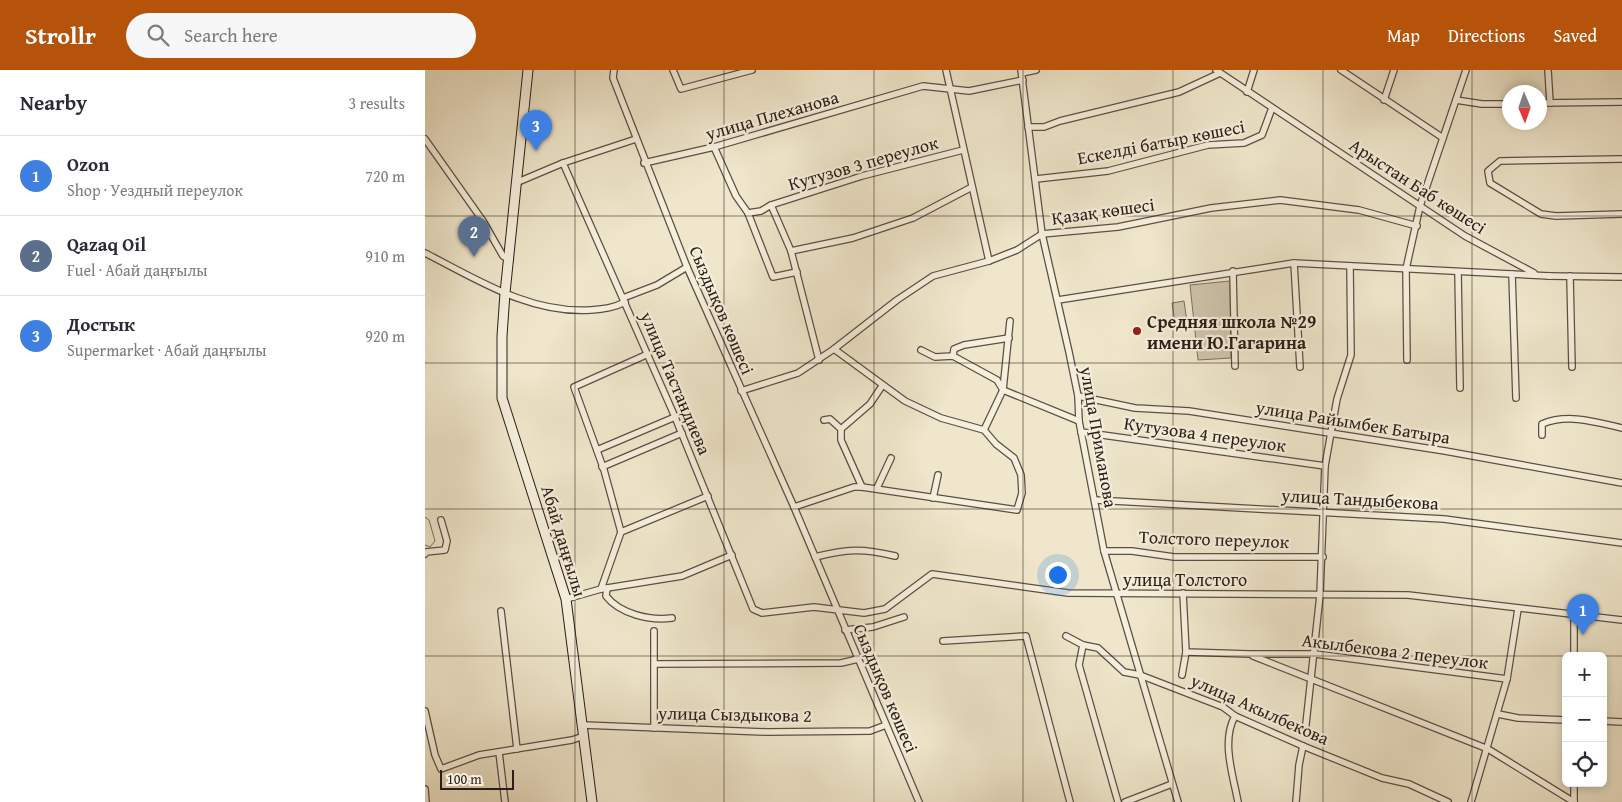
<!DOCTYPE html>
<meta charset="utf-8">
<style>
:root{--surface:#fff;--page:#f7f7f7;--text:#2b2b33;--muted:#7c7c81;--line:#e1e1e2;--accent:#b45309}
body{margin:0;font-family:"Gentium Book Plus",serif;background:var(--page);color:var(--text)}
.controls{position:absolute;right:15px;bottom:15px;display:grid;overflow:hidden;border-radius:8px;box-shadow:0 2px 8px #0003}
.controls button{width:45px;height:45px;display:grid;place-items:center;padding:0;border:0;border-bottom:1px solid var(--line);background:var(--surface);color:var(--text);font:25px sans-serif}
.compass{position:absolute;left:1077px;top:15px;width:45px;height:45px;border-radius:50%;background:var(--surface);box-shadow:0 2px 8px #0003;rotate:178deg}
.scale{position:absolute;left:15px;bottom:12px;width:74px;box-sizing:border-box;padding-left:5px;border:2px solid #2c1d16;border-top:0;font-size:14px;line-height:18px;white-space:nowrap;color:#2c1d16;-webkit-text-stroke:4px #f5efdd;paint-order:stroke}
.you{position:absolute;left:632px;top:504px;width:18px;height:18px;margin:-12px;border:4px solid #fff;border-radius:50%;background:#1a73e8;box-shadow:0 0 0 8px #1a73e833}
.badge{display:grid;place-items:center;width:32px;height:32px;border-radius:50%;background:var(--accent);color:#fff;font-size:16px;font-weight:700}
.pin{position:absolute;translate:-50% -41px;filter:drop-shadow(0 1px 2px #0008)}
.pin::after{content:'';position:absolute;top:26px;width:18px;height:15px;background:inherit;clip-path:polygon(0 0,100% 0,50% 100%)}
.list{margin:0;padding:0;list-style:none}
h2{display:flex;justify-content:space-between;align-items:center;height:65px;margin:0;padding:0 20px;font-size:21px}
h2 small{font-size:16px;font-weight:400;color:var(--muted)}
.list li{display:grid;grid-template-columns:32px 1fr auto;gap:15px;align-items:center;box-sizing:border-box;height:80px;padding:0 20px;border-top:1px solid var(--line)}
.list b{display:block;font-size:19px;white-space:nowrap}
.list p{margin:0;font-size:16px;white-space:nowrap;color:var(--muted)}
.list em{font-size:16px;font-style:normal;color:var(--muted)}
.icon{flex:none;width:28px;height:28px;fill:none;stroke:currentColor;stroke-width:2;stroke-linecap:round;stroke-linejoin:round}
.map{position:relative;flex:none;width:1197px;height:732px;overflow:hidden}
header{display:flex;align-items:center;gap:30px;box-sizing:border-box;height:70px;padding:0 25px;background:var(--accent);color:#fff}
header strong{font-size:24px}
nav{display:flex;gap:28px;margin-inline-start:auto;font-size:18px}
.search{width:350px;height:45px;background:var(--page);display:flex;align-items:center;gap:12px;box-sizing:border-box;padding:0 18px;border-radius:28px;color:var(--muted);font-size:19px}
main{display:flex}
aside{flex:1;background:var(--surface)}
.map>svg:first-child{display:block}
.green{fill:#cec4ac;stroke:#7d7061}
.lines{fill:none;stroke-linecap:round;stroke-linejoin:round}
.stream{stroke:#796d5d;stroke-width:1}
.street-casing{stroke:#5d4f43;stroke-width:8}
.secondary-casing{stroke:#2c1d16;stroke-width:11}
.street{stroke:#f5efdd;stroke-width:5.5}
.secondary{stroke:#f5efdd;stroke-width:9}
.grid{fill:none;stroke:#2c1d16;stroke-width:1;stroke-opacity:0.55}
.poi-dot{fill:#8f2418;stroke:#f5efdd;stroke-width:2}
.labels{text-anchor:middle;dominant-baseline:central;stroke-width:4.5;stroke-linejoin:round;paint-order:stroke}
.street-label{font-size:18px;fill:#2c1d16;stroke:#f5efdd}
.poi-label{font-size:18px;font-weight:bold;fill:#2c1d16;stroke:#f5efdd;text-anchor:start}
</style>
<header>
<strong>Strollr</strong>
<div class="search"><svg class="icon" aria-label="search" viewBox="0 0 24 24"><circle cx="10" cy="10" r="6"/><path d="M15 15l6 6"/></svg>Search here</div>
<nav><a>Map</a><a>Directions</a><a>Saved</a></nav>
</header>
<main>
<aside>
<h2>Nearby<small>3 results</small></h2>
<ul class="list">
<li><span class="badge" style="background:#3f7fe0">1</span><div><b>Ozon</b><p>Shop · Уездный переулок</p></div><em>720 m</em></li>
<li><span class="badge" style="background:#5c6f8a">2</span><div><b>Qazaq Oil</b><p>Fuel · Абай даңғылы</p></div><em>910 m</em></li>
<li><span class="badge" style="background:#3f7fe0">3</span><div><b>Достык</b><p>Supermarket · Абай даңғылы</p></div><em>920 m</em></li>
</ul>
</aside>
<div class="map">
<svg width="1197" height="732" viewBox="0 0 1197 732">
<rect width="100%" height="100%" fill="#efe6cb"/>
<filter id="stains"><feTurbulence type="fractalNoise" baseFrequency=".004" numOctaves="4"/><feColorMatrix values="0 0 0 0 .2 0 0 0 0 .09 0 0 0 0 .02 0 0 0 .5 -.17"/></filter>
<radialGradient id="worn" r=".72"><stop offset=".6" stop-color="#630" stop-opacity="0"/><stop offset="1" stop-color="#630" stop-opacity=".3"/></radialGradient>
<g class="green">
<path d="M805,211L806,288L773,290L765,215Z"/>
<path d="M759,231L762,252L750,254L747,233Z"/>
</g>
<g class="lines">
<path class="stream" d="M0,447L4,450L10,471L5,477L0,475"/>
<g class="street-casing">
<g id="street">
<path d="M189,0L188,8L262,197L369,437L494,732"/>
<path d="M248,0L256,19L327,0"/>
<path d="M521,0L564,191"/>
<path d="M596,0L617,164L644,282L653,326L654,351L679,481L753,732"/>
<path d="M791,0L1040,166L1109,203"/>
<path d="M916,0L1018,68"/>
<path d="M1123,0L1125,33"/>
<path d="M597,3L611,0"/>
<path d="M822,22L829,0"/>
<path d="M959,30L969,0"/>
<path d="M1031,30L1057,34H1084"/>
<path d="M1114,33L1197,32"/>
<path d="M603,57H619L635,51L754,22L795,3"/>
<path d="M0,69L58,151L78,186L85,190"/>
<path d="M289,77L311,126L323,143L348,207L372,202"/>
<path d="M1197,89L1075,91L1063,101L1065,113L1116,144L1131,146L1197,144"/>
<path d="M138,93L250,347L328,539L337,543L389,537L439,543L460,539L507,504L643,523L983,525L1197,550"/>
<path d="M219,93L289,77L498,16L544,21L598,10"/>
<path d="M611,109L683,101L783,75L819,73L837,65L847,38"/>
<path d="M93,112L138,93L211,69"/>
<path d="M346,135L366,181L394,290"/>
<path d="M323,143L336,141L346,135L437,106L538,80"/>
<path d="M366,181L428,168L488,148L547,117"/>
<path d="M0,183C53,210 105,244 166,240C178,239 189,238 200,232"/>
<path d="M869,193L875,297"/>
<path d="M808,201L810,296"/>
<path d="M1033,202L1035,318"/>
<path d="M1087,204L1091,328"/>
<path d="M1123,206L1197,207"/>
<path d="M1145,206L1147,297"/>
<path d="M198,228L232,215L262,197"/>
<path d="M633,230L869,193L1125,206"/>
<path d="M496,280L510,287L528,286L572,310L578,320L654,351"/>
<path d="M528,286L529,279L539,275L584,268"/>
<path d="M982,290L981,199L995,136L1041,0"/>
<path d="M316,321L373,303L409,279L472,230L508,206L564,191L592,180L617,164L693,157L786,138L855,130L934,140L992,156"/>
<path d="M653,326L710,338L764,341L1020,381L1197,413"/>
<path d="M399,350L405,349L416,359V370L437,417"/>
<path d="M416,359L445,334L457,316"/>
<path d="M559,360L578,320L585,251"/>
<path d="M656,362L900,396"/>
<path d="M1117,365V354C1143,343 1171,352 1197,358"/>
<path d="M172,380L250,347"/>
<path d="M177,397L257,363"/>
<path d="M452,418L466,388"/>
<path d="M508,428L513,405"/>
<path d="M670,430L1019,449L1197,473"/>
<path d="M369,437L429,417H437L592,440L597,423L596,405L589,388L571,374L559,360L516,348L480,331L409,279"/>
<path d="M196,462L283,426"/>
<path d="M679,481H707L749,487H898"/>
<path d="M0,484L1,482L20,480L22,471L16,450"/>
<path d="M390,487C422,479 437,478 470,486"/>
<path d="M182,518L181,526C195,544 225,551 247,548"/>
<path d="M176,519L196,462L179,400L149,317L223,284"/>
<path d="M758,523L761,582L824,584H890L1082,609"/>
<path d="M141,529L176,519L257,506L307,485"/>
<path d="M76,541L92,679"/>
<path d="M420,560L448,557L479,547"/>
<path d="M229,561V658"/>
<path d="M641,566L658,575L673,578L699,602L715,605L798,637L810,646L878,676L957,708L984,714L1023,732"/>
<path d="M518,571L601,566L645,732"/>
<path d="M658,575L654,595L693,732"/>
<path d="M828,586L1063,679L1149,732"/>
<path d="M1149,586V545"/>
<path d="M230,594L416,593L433,589"/>
<path d="M757,605L761,582"/>
<path d="M0,641L10,685L16,699L54,685L147,670L159,666"/>
<path d="M1073,644L1093,648L1141,650"/>
<path d="M810,646C796,671 808,705 813,732"/>
<path d="M1178,651L1197,652"/>
<path d="M158,655L342,662L445,661L461,655"/>
<path d="M880,663L895,525L900,396L912,329L926,285L925,196"/>
<path d="M74,682L80,732"/>
<path d="M1149,713V732"/>
<path d="M0,719L1,732"/>
<path d="M700,732L747,714"/>
<path d="M871,732L874,695L878,676"/>
<path d="M1046,732L1082,609L1093,539"/>
</g>
</g>
<g class="secondary-casing">
<path id="secondary" d="M103,0L80,223L77,266V328L141,529L167,732"/>
</g>
<use href="#street" class="street"/>
<use href="#secondary" class="secondary"/>
</g>
<path class="grid" d="M150,0V732M299,0V732M449,0V732M598,0V732M748,0V732M898,0V732M1047,0V732M0,146H1197M0,293H1197M0,439H1197M0,586H1197"/>
<circle class="poi-dot" cx="712" cy="261" r="5"/>
<g class="labels">
<g class="street-label">
<text transform="translate(347 45) rotate(-16)">улица Плеханова</text>
<text transform="translate(736 72) rotate(-11)">Ескелді батыр көшесі</text>
<text transform="translate(438 93) rotate(-16)">Кутузов 3 переулок</text>
<text transform="translate(993 116) rotate(33)">Арыстан Баб көшесі</text>
<text transform="translate(678 141) rotate(-8)">Қазақ көшесі</text>
<text transform="translate(297 240) rotate(67)">Сыздықов көшесі</text>
<text transform="translate(251 313) rotate(67)">улица Тастандиева</text>
<text transform="translate(928 352) rotate(9)">улица Райымбек Батыра</text>
<text transform="translate(780 364) rotate(8)">Кутузова 4 переулок</text>
<text transform="translate(674 367) rotate(80)">улица Приманова</text>
<text transform="translate(935 429) rotate(3)">улица Тандыбекова</text>
<text transform="translate(789 469) rotate(2)">Толстого переулок</text>
<text transform="translate(139 471) rotate(73)">Абай даңғылы</text>
<text x="760" y="509">улица Толстого</text>
<text transform="translate(970 581) rotate(7)">Акылбекова 2 переулок</text>
<text transform="translate(461 618) rotate(67)">Сыздықов көшесі</text>
<text transform="translate(835 639) rotate(24)">улица Акылбекова</text>
<text transform="translate(310 644) rotate(1)">улица Сыздыкова 2</text>
</g>
<g class="poi-label">
<text x="722" y="251">Средняя школа №29<tspan x="722" dy="21">имени Ю.Гагарина</tspan></text>
</g>
</g>
<rect width="100%" height="100%" filter="url(#stains)"/>
<rect width="100%" height="100%" fill="url(#worn)"/>
</svg>
<div class="controls">
<button>+</button>
<button>−</button>
<button><svg class="icon" aria-label="locate" viewBox="0 0 24 24"><circle cx="12" cy="12" r="6"/><path d="M12 2v4M12 18v4M2 12h4M18 12h4"/></svg></button>
</div>
<svg class="compass" viewBox="-18 -18 36 36"><path d="M0-13l5 13h-10z" fill="#e53935"/><path d="M0 13l5-13h-10z" fill="#7c7c81"/></svg>
<div class="scale">100 m</div>
<div class="you"></div>
<div class="pin badge" style="left:1158px;top:565px;background:#3f7fe0">1</div>
<div class="pin badge" style="left:49px;top:187px;background:#5c6f8a">2</div>
<div class="pin badge" style="left:111px;top:81px;background:#3f7fe0">3</div>
</div>
</main>
